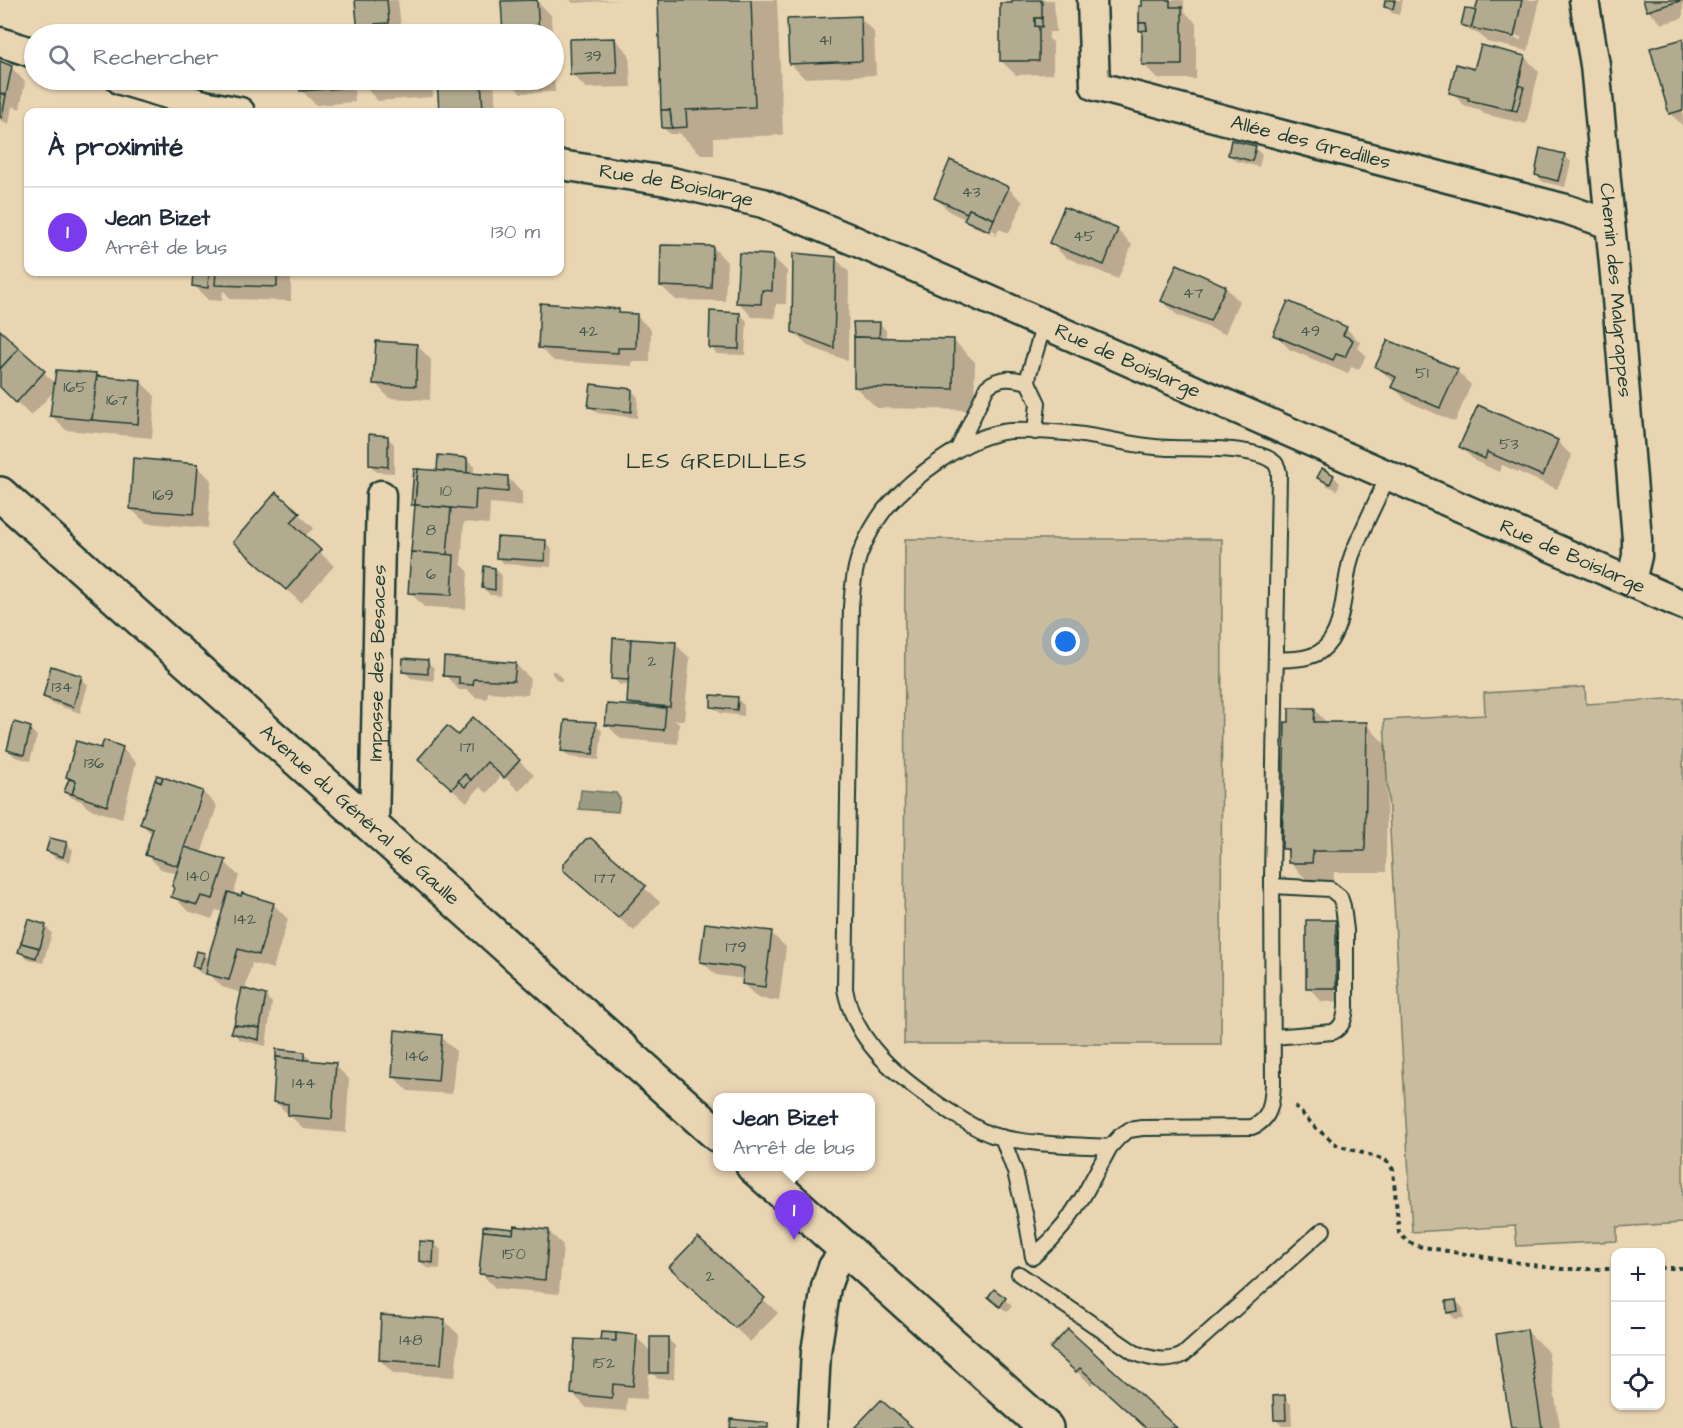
<!DOCTYPE html>
<html lang="fr">
<meta charset="utf-8">
<style>
:root{--surface:#fff;--page:#f6f6f7;--text:#1f2937;--muted:#747a83;--line:#e0e1e3;--accent:#7c3aed}
body{margin:0;font-family:"Architects Daughter",sans-serif;background:var(--page);color:var(--text)}
.controls{position:absolute;right:18px;bottom:18px;display:grid;overflow:hidden;border-radius:12px;box-shadow:0 2px 4px #0004}
.controls button{width:54px;height:54px;display:grid;place-items:center;padding:0;border:0;border-bottom:2px solid var(--line);background:var(--surface);color:var(--text);font:30px sans-serif}
.you{position:absolute;left:1066px;top:642px;width:21px;height:21px;margin:-15px;border:4px solid #fff;border-radius:50%;background:#1a73e8;box-shadow:0 0 0 9px #1a73e833}
.badge{display:grid;place-items:center;width:39px;height:39px;border-radius:50%;background:var(--accent);color:#fff;font-size:20px;font-weight:700}
.pin{position:absolute;translate:-50% -50px;filter:drop-shadow(0 2px 3px #0008)}
.pin::after{content:'';position:absolute;top:32px;width:21px;height:18px;background:inherit;clip-path:polygon(0 0,100% 0,50% 100%)}
.popup{position:absolute;left:713px;top:1093px;width:162px;height:78px;box-sizing:border-box;display:grid;place-content:center;border-radius:12px;background:var(--surface);filter:drop-shadow(0 2px 4px #0005);font-size:20px;white-space:nowrap;color:var(--muted)}
.popup b{font-size:22px;color:var(--text)}
.popup::after{content:'';position:absolute;left:50%;top:100%;margin-left:-12px;border:12px solid transparent;border-top-color:var(--surface)}
.list{margin:0;padding:0;list-style:none}
h2{display:flex;justify-content:space-between;align-items:center;height:78px;margin:0;padding:0 24px;font-size:26px}
h2 small{font-size:20px;font-weight:400;color:var(--muted)}
.list li{display:grid;grid-template-columns:39px 1fr auto;gap:18px;align-items:center;box-sizing:border-box;height:90px;padding:0 24px;border-top:2px solid var(--line)}
.list b{display:block;font-size:22px;white-space:nowrap}
.list p{margin:0;font-size:20px;white-space:nowrap;color:var(--muted)}
.list em{font-size:20px;font-style:normal;color:var(--muted)}
.icon{flex:none;width:33px;height:33px;fill:none;stroke:currentColor;stroke-width:2;stroke-linecap:round;stroke-linejoin:round}
.map{position:relative;flex:none;width:1683px;height:1428px;overflow:hidden}
.search{position:absolute;background:var(--surface);box-shadow:0 2px 4px #0004;left:24px;top:24px;width:540px;height:66px;display:flex;align-items:center;gap:15px;box-sizing:border-box;padding:0 21px;border-radius:33px;color:var(--muted);font-size:22px}
.panel{position:absolute;background:var(--surface);box-shadow:0 2px 4px #0004;left:24px;top:108px;width:540px;height:168px;border-radius:12px}
.map>svg:first-child{display:block}
.green{fill:#c9bc9e;stroke:#747c69;stroke-width:1.5}
.water{fill:#9c9b83;stroke:#6a7563;stroke-width:1.5}
.shadow{fill:#0003;fill-rule:evenodd}
.building{fill:#b2ab90;stroke:#1f3d34;stroke-width:1.5}
.lines{fill:none;stroke-linecap:round;stroke-linejoin:round}
.service-casing{stroke:#1f3d34;stroke-width:18}
.minor-casing{stroke:#1f3d34;stroke-width:33}
.secondary-casing{stroke:#1f3d34;stroke-width:38}
.path{stroke:#1f3d34;stroke-width:4;stroke-dasharray:4.5 4.5;stroke-linecap:butt}
.service{stroke:#ead5b3;stroke-width:14}
.minor{stroke:#ead5b3;stroke-width:28}
.secondary{stroke:#ead5b3;stroke-width:33}
.labels{text-anchor:middle;dominant-baseline:central;stroke-width:6;stroke-linejoin:round;paint-order:stroke}
.number-label{font-size:16px;fill:#44584b}
.street-label{font-size:20px;fill:#1f3d34;stroke:#ead5b3}
.neighbourhood-label{font-size:21px;letter-spacing:1.5px;fill:#1f3d34;stroke:#ead5b3}
</style>
<div class="map">
<svg width="1683" height="1428" viewBox="0 0 1683 1428">
<rect width="100%" height="100%" fill="#ead5b3"/>
<filter id="ink" filterUnits="userSpaceOnUse"><feTurbulence type="fractalNoise" baseFrequency=".0167" numOctaves="2"/><feDisplacementMap in="SourceGraphic" scale="12" xChannelSelector="R" yChannelSelector="G"/><feConvolveMatrix kernelMatrix="1 2 1 2 8 2 1 2 1" color-interpolation-filters="sRGB"/></filter>
<g filter="url(#ink)">
<g class="green">
<path d="M905,539H1222L1221,1044H904Z"/>
<path d="M1585,687L1586,704L1683,698V1223L1617,1227V1241L1517,1246L1515,1226L1412,1232L1384,720L1485,715L1484,693Z"/>
</g>
<path class="water" d="M581,790L616,793L620,799L618,812L579,809Z"/>
<g class="shadow">
<path d="M357,0H398L402,34H360Z"/>
<path d="M570,0H619L573,3Z"/>
<path d="M659,0H777L783,135L714,138V155H702L678,132V134H670L663,127Z"/>
<path d="M1014,0H1054L1056,32H1049V39L1053,42V74L1016,75L1001,61Z"/>
<path d="M1143,0H1184V11L1196,23V79H1158L1143,64L1144,34L1140,31Z"/>
<path d="M1387,0H1403L1399,15L1392,13L1386,6Z"/>
<path d="M1479,0H1540L1528,51L1487,42L1479,34L1470,31L1463,24L1476,13ZM1487,30L1521,37V40L1487,33Z"/>
<path d="M1645,0H1683V18L1662,24L1648,10Z"/>
<path d="M537,1L551,15L552,34H504L503,2Z"/>
<path d="M860,18L874,32L876,75L804,78L790,63Z"/>
<path d="M615,39L629,54L631,87L586,88L572,74Z"/>
<path d="M1683,40V126L1670,113Z"/>
<path d="M1525,57L1539,72L1526,124L1484,114L1480,110L1465,106L1451,92L1476,70Z"/>
<path d="M0,63L11,67L25,82L20,109L12,106L9,124L0,120Z"/>
<path d="M554,63L555,92L521,93L508,80H554Z"/>
<path d="M301,80H353L355,102L316,105L302,91Z"/>
<path d="M363,80H432L433,97L378,101L364,86Z"/>
<path d="M438,80H494L496,112H443L440,110Z"/>
<path d="M1255,148L1262,155L1259,167L1236,161L1229,154Z"/>
<path d="M1564,155L1571,162L1565,187L1543,182L1536,175Z"/>
<path d="M1008,188L1023,202L1009,233L999,229L996,236L973,226L965,219L950,212L936,198ZM981,226L996,232L995,235L981,229Z"/>
<path d="M1117,230L1132,245L1118,279L1065,257L1051,243Z"/>
<path d="M713,247L727,262L725,301L676,300L661,286Z"/>
<path d="M772,256L787,271L786,304H776L775,318L752,317L738,302Z"/>
<path d="M835,258L849,272L848,361L808,346L793,332Z"/>
<path d="M195,272H291V301L231,299L223,290L222,301L208,300L194,285Z"/>
<path d="M498,272H523V277L503,276Z"/>
<path d="M1225,287L1239,301L1225,334L1177,315L1162,301Z"/>
<path d="M618,310L622,314L636,315L651,330L650,362H632V366L554,361L539,347Z"/>
<path d="M740,314L747,321L745,355L717,354L711,347Z"/>
<path d="M879,323L886,330V339L953,340L975,362L974,410L877,408L855,387Z"/>
<path d="M1346,328L1360,342L1358,348L1366,355L1359,370L1351,367L1348,374L1289,349L1275,334Z"/>
<path d="M0,332L56,384L96,375L100,378L141,382L155,396L152,438L66,430L52,416L55,390L31,416L0,386Z"/>
<path d="M417,345L431,360L430,400L389,398L375,383Z"/>
<path d="M1377,367L1457,371L1471,385L1455,422L1407,401L1393,387L1395,383Z"/>
<path d="M631,390L638,397L637,418L597,413L590,406Z"/>
<path d="M387,437L394,444V473L377,472L370,465Z"/>
<path d="M1557,441L1572,456L1557,489L1502,465L1499,472L1475,461L1461,447Z"/>
<path d="M467,459L474,466V475L507,477L522,492V506L490,503L489,524L464,522L461,564L468,571L466,609L424,607L410,592L417,508L413,504L439,472Z"/>
<path d="M197,466L211,480L208,528L146,523L131,509Z"/>
<path d="M1333,476L1340,483L1337,490L1326,485L1319,478Z"/>
<path d="M277,494L314,528L304,537L334,566L301,603L235,542Z"/>
<path d="M545,542L552,549L551,567L505,564L498,558Z"/>
<path d="M495,569L502,576L501,596L490,595L483,588Z"/>
<path d="M675,644L690,658L684,720H675L679,724L678,744L621,739L607,725L633,707L629,703L630,685H620L613,678Z"/>
<path d="M427,662L434,668V681L411,678L404,671Z"/>
<path d="M515,664L530,678L528,695L488,692L487,699L475,697L468,690H459L445,675Z"/>
<path d="M552,671H555L562,678V681H558L552,674Z"/>
<path d="M81,678L88,685L80,713L51,703L45,697Z"/>
<path d="M737,699L744,705V716L720,713L713,706Z"/>
<path d="M1314,709L1328,724H1366L1387,746L1386,872H1334L1333,884H1311L1289,862V854L1284,848L1291,723Z"/>
<path d="M473,719L534,775L519,791L502,775L487,793L480,787L467,802L434,773L458,737Z"/>
<path d="M595,724L602,731L599,760L569,757L562,750Z"/>
<path d="M30,729L37,736L30,761L15,757L8,750Z"/>
<path d="M122,748L136,763L122,819L88,808L81,801L72,798L65,791L70,779L68,777L102,750Z"/>
<path d="M203,792L217,806L201,854L225,862L239,876L233,895L273,904L288,919L273,969L252,963L245,990L265,996L272,1003L266,1046L240,1040L233,1033L242,993L222,987L207,972L206,975L200,973L193,966L204,954L210,960L224,912L216,910L212,919L188,911L173,896L177,874L161,869L147,855L153,835L142,824Z"/>
<path d="M591,840L660,902L634,931L579,885L565,870Z"/>
<path d="M66,843L73,850L70,862L55,858L48,851Z"/>
<path d="M29,921L46,927L52,933L43,963L27,959L20,952Z"/>
<path d="M1335,921L1350,935V1001L1322,1002L1308,987Z"/>
<path d="M771,933L786,947L779,1001L758,998L743,984L744,979L716,975L701,961Z"/>
<path d="M441,1037L456,1051L452,1094L408,1091L394,1077Z"/>
<path d="M304,1053L311,1060V1062L335,1065L349,1079L346,1133L304,1129L274,1101Z"/>
<path d="M548,1231L563,1245L559,1294L495,1288L481,1273Z"/>
<path d="M698,1239L778,1313L750,1342L685,1281Z"/>
<path d="M434,1243L441,1250L440,1269L427,1268L420,1261Z"/>
<path d="M995,1291L1012,1306L1007,1312L996,1303Z"/>
<path d="M1456,1301L1463,1308L1464,1318L1455,1319L1448,1312Z"/>
<path d="M444,1320L459,1335L455,1377L394,1374L380,1360Z"/>
<path d="M1526,1330L1548,1352L1560,1428H1512Z"/>
<path d="M636,1337L651,1352L668,1339L675,1346L674,1379H658L649,1370L647,1399L627,1398L626,1411L587,1408L572,1393L605,1342L602,1340Z"/>
<path d="M1052,1348L1175,1428H1147L1095,1381L1091,1385Z"/>
<path d="M1284,1397L1291,1404L1292,1426H1282L1276,1420Z"/>
</g>
<g class="building">
<path d="M355,0H387L389,23L375,24L376,34H358Z"/>
<path d="M537,0L539,34H503L501,1Z"/>
<path d="M658,0H751L755,107L686,110L687,127L672,128L670,110H661Z"/>
<path d="M1012,0H1041V2H1042V18H1035V26L1039,27V61H1000V3H1012Z"/>
<path d="M1142,0H1170V7H1182V65H1142V30H1147L1146,23H1139V6H1142Z"/>
<path d="M1385,0H1395L1393,9L1384,7Z"/>
<path d="M1478,0H1522L1514,37L1471,28Z"/>
<path d="M1643,0H1683L1647,11Z"/>
<path d="M1465,8L1476,11L1471,28L1461,25Z"/>
<path d="M861,16L862,61L789,64L787,19Z"/>
<path d="M1035,18H1042V27L1035,26Z"/>
<path d="M1139,23H1146L1147,30L1139,31Z"/>
<path d="M615,38L617,73L570,75L569,39Z"/>
<path d="M1683,39V110L1669,114L1650,48Z"/>
<path d="M1481,45L1525,56L1512,110L1468,100L1469,98L1449,93L1456,64L1474,69Z"/>
<path d="M0,61L12,66L6,95L0,93Z"/>
<path d="M300,80H341V88L300,91Z"/>
<path d="M362,80H419V83L362,87Z"/>
<path d="M437,80H481L483,111H439Z"/>
<path d="M1518,85L1524,87L1517,111L1512,110Z"/>
<path d="M0,93L6,95L2,118L0,117Z"/>
<path d="M661,110H670L672,128H662Z"/>
<path d="M1231,140L1256,146L1252,161L1228,155Z"/>
<path d="M1540,148L1565,154L1558,181L1535,175Z"/>
<path d="M950,160L1009,187L994,219L969,209L967,213L934,198Z"/>
<path d="M1064,207L1118,229L1104,265L1049,243Z"/>
<path d="M969,209L994,219L989,231L964,220Z"/>
<path d="M661,245L713,246L711,288L660,286Z"/>
<path d="M739,253L773,255L772,291L762,290L761,304L736,303Z"/>
<path d="M793,253L836,257L834,348L792,332Z"/>
<path d="M1177,264L1226,286L1210,321L1161,301Z"/>
<path d="M193,272H209L208,288L192,286Z"/>
<path d="M216,272H277V287L215,285Z"/>
<path d="M1288,301L1347,327L1343,335L1353,340L1345,357L1336,354L1333,360L1273,335Z"/>
<path d="M540,303L619,309V313L637,314L636,348H618V353L538,348Z"/>
<path d="M710,311L740,313L739,349L709,348Z"/>
<path d="M853,322H880L879,338L854,337Z"/>
<path d="M0,330L19,348L0,369Z"/>
<path d="M854,337L954,339L953,389L854,387Z"/>
<path d="M1388,340L1458,369L1440,408L1391,387L1396,377L1375,367Z"/>
<path d="M376,341L417,344L416,386L373,384Z"/>
<path d="M19,348L45,371L16,403L0,387V369Z"/>
<path d="M56,370L97,373L92,420L50,416Z"/>
<path d="M97,376L141,380L138,424L92,420Z"/>
<path d="M591,384L632,389L631,412L588,407Z"/>
<path d="M1478,405L1558,440L1543,476L1487,452L1485,459L1459,447Z"/>
<path d="M369,434L388,436V467L369,465Z"/>
<path d="M438,455L467,458V473L437,471Z"/>
<path d="M133,458L198,464L194,514L130,509Z"/>
<path d="M1322,468L1334,475L1330,484L1317,478Z"/>
<path d="M414,469H418L415,505H411Z"/>
<path d="M418,469L508,476V492L476,489L475,510L415,505Z"/>
<path d="M276,492L300,513L291,522L321,550L286,590L233,542Z"/>
<path d="M415,505L451,508L447,555L411,552Z"/>
<path d="M497,537L546,540L545,561L496,558Z"/>
<path d="M411,552L454,555L452,595L408,593Z"/>
<path d="M484,566L495,568V590L482,588Z"/>
<path d="M613,638L631,639L629,680L611,679Z"/>
<path d="M631,639L676,642L670,707L627,703Z"/>
<path d="M444,657L516,663L514,681L474,679L473,685L459,684V677L443,676Z"/>
<path d="M403,658L428,660V674L402,672Z"/>
<path d="M51,666L82,676L73,707L43,697Z"/>
<path d="M711,695L738,697L737,710L711,707Z"/>
<path d="M607,704L666,708L664,730L605,725Z"/>
<path d="M1289,708H1315L1314,722H1367L1365,851H1313L1312,863H1288V849H1282L1285,722H1289Z"/>
<path d="M473,717L520,760L504,778L487,762L471,780L465,774L452,789L418,759L447,726L458,735Z"/>
<path d="M565,720L596,722L593,754L561,751Z"/>
<path d="M14,722L31,727L24,755L7,750Z"/>
<path d="M104,740L123,747L107,806L72,794L76,781L66,777L76,741L101,748Z"/>
<path d="M465,774L471,780L465,787L458,781Z"/>
<path d="M157,775L163,777L161,783L155,780Z"/>
<path d="M163,777L203,791L178,866L145,855L153,829L140,824L155,780L161,783Z"/>
<path d="M69,779L76,781L72,794L64,792Z"/>
<path d="M50,838L67,842L63,857L46,851Z"/>
<path d="M591,838L646,886L618,918L563,870V864L586,839Z"/>
<path d="M185,847L226,860L213,899L201,896L197,905L171,897L174,888L172,886Z"/>
<path d="M228,892L241,896L242,893L274,903L259,955L238,949L229,980L206,974L210,952Z"/>
<path d="M28,919L46,925L40,948L21,943Z"/>
<rect x="1306" y="920" width="30" height="68"/>
<path d="M705,923L772,931L765,987L742,984L744,968L700,962Z"/>
<path d="M21,943L39,948L36,958L18,952Z"/>
<path d="M196,951L205,953L199,969L192,966Z"/>
<path d="M242,988L266,995L260,1028L234,1025Z"/>
<path d="M234,1025L260,1028L259,1040L231,1033Z"/>
<path d="M395,1030L442,1035L438,1081L392,1077Z"/>
<path d="M276,1049L305,1052V1060L276,1057Z"/>
<path d="M276,1057L336,1063L332,1119L288,1115V1104L273,1102Z"/>
<path d="M483,1226L514,1229L513,1234L483,1231Z"/>
<path d="M514,1226L549,1230L545,1280L479,1274L483,1231L513,1234Z"/>
<path d="M698,1237L765,1298L735,1328L669,1267Z"/>
<path d="M419,1241L434,1242L433,1263L419,1261Z"/>
<path d="M994,1289L1006,1298L1000,1307L988,1297Z"/>
<path d="M1456,1300L1458,1311L1447,1313L1446,1301Z"/>
<path d="M381,1315L445,1319L441,1364L379,1360Z"/>
<path d="M1068,1329L1177,1428H1146L1080,1368L1076,1372L1050,1348Z"/>
<path d="M1527,1329L1542,1428H1511L1496,1334Z"/>
<path d="M601,1332L616,1333V1341L600,1340Z"/>
<path d="M616,1333L637,1335L633,1386L613,1384L612,1398L571,1394L575,1339L616,1341Z"/>
<rect x="650" y="1337" width="18" height="36"/>
<path d="M1285,1395L1286,1420H1274L1273,1396Z"/>
<path d="M881,1400L913,1428H854Z"/>
<path d="M731,1419L768,1423V1428H730Z"/>
</g>
<g class="lines">
<g class="service-casing">
<g id="service">
<path d="M1035,432L1038,403L1028,382L1029,374L1044,324"/>
<path d="M958,449L987,387C1000,376 1012,378 1028,382"/>
<path d="M1276,660C1290,659 1309,660 1321,651C1347,631 1342,584 1352,555C1363,528 1376,501 1389,475"/>
<path d="M1272,886L1330,889L1340,897L1343,906L1346,930V1007C1345,1018 1343,1027 1333,1032L1273,1037"/>
<path d="M1002,1137L1015,1172L1026,1218L1033,1257L1051,1240L1065,1224L1084,1195L1110,1147L1120,1136L1129,1130L1142,1128L1252,1127C1271,1120 1272,1102 1273,1084L1272,878L1279,475C1279,471 1278,467 1275,463C1257,446 1197,449 1172,448C1142,448 1113,439 1083,435C1063,432 1030,430 1010,431C966,435 913,477 885,509C876,521 868,535 862,549C854,567 853,586 851,606L845,989C855,1044 900,1079 944,1108C960,1118 975,1129 992,1135C1027,1145 1074,1145 1110,1147"/>
<path d="M1019,1274L1135,1353C1151,1359 1167,1363 1183,1355L1323,1230"/>
</g>
</g>
<g class="minor-casing">
<g id="minor">
<path id="s1" d="M1092,0L1095,86L1566,209L1609,224"/>
<path id="s2" d="M1584,0L1595,65L1615,275L1637,539V556L1631,581"/>
<path d="M0,42L34,53"/>
<path d="M121,80L204,105L240,112"/>
<path id="s3" d="M560,165L667,181L763,203L855,241L1683,605"/>
<path id="s4" d="M374,829L381,495"/>
<path d="M812,1428L816,1352L826,1287L833,1267L846,1249"/>
</g>
</g>
<g class="secondary-casing">
<g id="secondary">
<path id="s5" d="M0,494L718,1135"/>
<path d="M753,1166L1046,1428"/>
</g>
</g>
<g class="path">
<path d="M1295,1106L1316,1128L1337,1145L1382,1159C1388,1161 1390,1164 1393,1170L1399,1233L1409,1242L1417,1246L1545,1267L1561,1269H1616"/>
<path d="M1660,1268H1683"/>
</g>
<use href="#service" class="service"/>
<use href="#minor" class="minor"/>
<use href="#secondary" class="secondary"/>
</g>
</g>
<g class="labels">
<g class="number-label">
<text x="825" y="40">41</text>
<text x="593" y="56">39</text>
<text x="971" y="192">43</text>
<text x="1084" y="236">45</text>
<text x="1193" y="293">47</text>
<text x="588" y="331">42</text>
<text x="1310" y="331">49</text>
<text x="1422" y="373">51</text>
<text x="75" y="387">165</text>
<text x="117" y="400">167</text>
<text x="1509" y="444">53</text>
<text x="446" y="491">10</text>
<text x="163" y="495">169</text>
<text x="431" y="530">8</text>
<text x="431" y="574">6</text>
<text x="652" y="661">2</text>
<text x="62" y="687">134</text>
<text x="467" y="747">171</text>
<text x="94" y="763">136</text>
<text x="198" y="876">140</text>
<text x="605" y="878">177</text>
<text x="245" y="919">142</text>
<text x="736" y="947">179</text>
<text x="417" y="1056">146</text>
<text x="304" y="1083">144</text>
<text x="514" y="1254">150</text>
<text x="710" y="1276">2</text>
<text x="411" y="1340">148</text>
<text x="604" y="1363">152</text>
</g>
<g class="street-label">
<text stroke="none"><textPath href="#s1" startOffset="309">Allée des Gredilles</textPath></text>
<text stroke="none"><textPath href="#s3" startOffset="118">Rue de Boislarge</textPath></text>
<text stroke="none"><textPath href="#s2" startOffset="292">Chemin des Malgrappes</textPath></text>
<text stroke="none"><textPath href="#s3" startOffset="604">Rue de Boislarge</textPath></text>
<text stroke="none"><textPath href="#s3" startOffset="1090">Rue de Boislarge</textPath></text>
<text stroke="none"><textPath href="#s4" startOffset="166">Impasse des Besaces</textPath></text>
<text stroke="none"><textPath href="#s5" startOffset="482">Avenue du Général de Gaulle</textPath></text>
</g>
<g class="neighbourhood-label">
<text x="717" y="461">LES GREDILLES</text>
</g>
</g>
</svg>
<div class="controls">
<button>+</button>
<button>−</button>
<button><svg class="icon" aria-label="locate" viewBox="0 0 24 24"><circle cx="12" cy="12" r="6"/><path d="M12 2v4M12 18v4M2 12h4M18 12h4"/></svg></button>
</div>
<div class="you"></div>
<div class="pin badge" style="left:794px;top:1240px">1</div>
<div class="popup"><b>Jean Bizet</b>Arrêt de bus</div>
<div class="search"><svg class="icon" aria-label="search" viewBox="0 0 24 24"><circle cx="10" cy="10" r="6"/><path d="M15 15l6 6"/></svg>Rechercher</div>
<section class="panel">
<h2>À proximité<small></small></h2>
<ul class="list">
<li><span class="badge">1</span><div><b>Jean Bizet</b><p>Arrêt de bus</p></div><em>130 m</em></li>
</ul>
</section>
</div>
